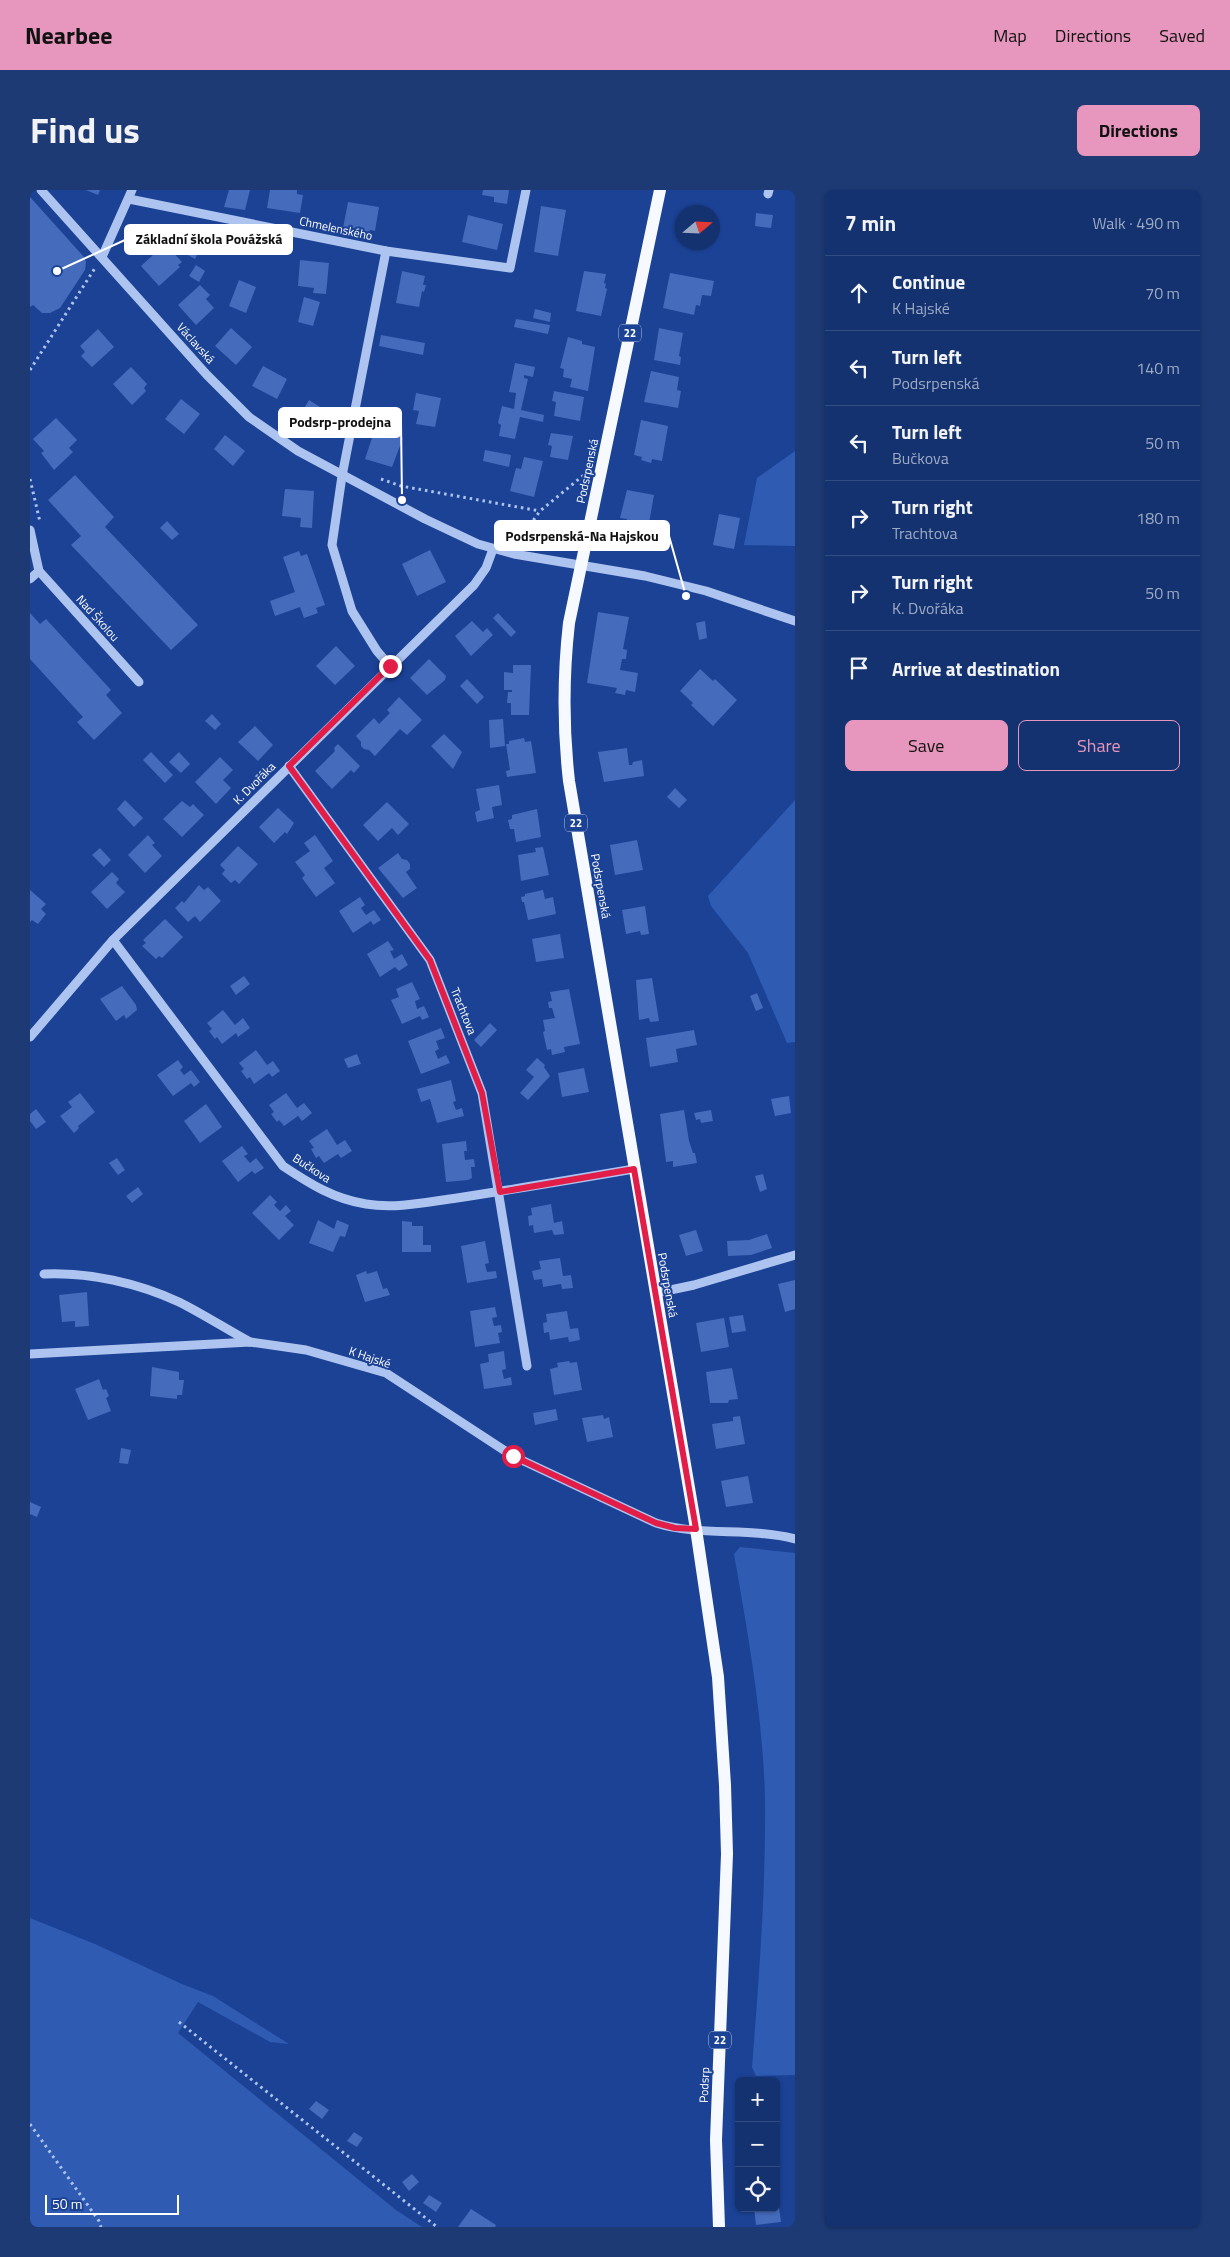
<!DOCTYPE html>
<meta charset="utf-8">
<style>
:root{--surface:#143270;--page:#1d3a75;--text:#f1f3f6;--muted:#9daac3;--line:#334d83;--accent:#e797bd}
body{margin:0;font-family:"Titillium Web",sans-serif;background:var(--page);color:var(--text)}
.controls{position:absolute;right:15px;bottom:15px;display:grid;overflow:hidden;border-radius:8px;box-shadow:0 1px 4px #0004}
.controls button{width:45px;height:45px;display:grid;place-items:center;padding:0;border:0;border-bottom:1px solid var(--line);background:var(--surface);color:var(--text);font:25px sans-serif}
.compass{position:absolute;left:645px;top:15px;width:45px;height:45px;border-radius:50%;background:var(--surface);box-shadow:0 1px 4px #0004;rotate:71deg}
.scale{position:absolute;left:15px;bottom:12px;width:134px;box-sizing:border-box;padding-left:5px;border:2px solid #fff;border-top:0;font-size:14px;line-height:18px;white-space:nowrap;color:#fff;-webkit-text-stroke:4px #1b4295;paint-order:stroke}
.stop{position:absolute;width:15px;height:15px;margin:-11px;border:4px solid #e11d48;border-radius:50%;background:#fff}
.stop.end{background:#e11d48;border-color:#fff;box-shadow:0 1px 5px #0008}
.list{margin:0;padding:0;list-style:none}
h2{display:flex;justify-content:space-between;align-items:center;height:65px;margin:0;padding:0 20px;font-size:21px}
h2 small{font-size:16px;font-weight:400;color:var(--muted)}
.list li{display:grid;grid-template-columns:32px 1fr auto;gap:15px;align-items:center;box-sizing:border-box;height:75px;padding:0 20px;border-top:1px solid var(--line)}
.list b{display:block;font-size:19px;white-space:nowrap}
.list p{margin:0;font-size:16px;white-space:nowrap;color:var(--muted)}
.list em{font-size:16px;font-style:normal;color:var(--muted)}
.actions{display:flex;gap:10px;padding:15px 20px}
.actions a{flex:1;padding:11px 0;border:1px solid var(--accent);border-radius:8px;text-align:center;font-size:18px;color:var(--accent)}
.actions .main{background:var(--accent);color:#111}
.icon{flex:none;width:28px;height:28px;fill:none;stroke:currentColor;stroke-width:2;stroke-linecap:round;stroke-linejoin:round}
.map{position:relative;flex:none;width:765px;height:2037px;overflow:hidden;border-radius:8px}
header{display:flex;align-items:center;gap:30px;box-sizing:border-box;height:70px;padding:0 25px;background:var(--accent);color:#111}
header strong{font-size:24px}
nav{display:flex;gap:28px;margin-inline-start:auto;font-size:18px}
.intro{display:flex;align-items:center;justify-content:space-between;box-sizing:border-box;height:120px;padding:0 30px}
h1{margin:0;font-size:35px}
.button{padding:12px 22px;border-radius:8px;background:var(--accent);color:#111;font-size:18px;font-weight:700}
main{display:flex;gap:30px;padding:0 30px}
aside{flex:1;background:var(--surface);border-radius:8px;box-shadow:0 1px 4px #0004}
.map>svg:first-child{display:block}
.green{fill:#2f5bb3}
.building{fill:#446bbc}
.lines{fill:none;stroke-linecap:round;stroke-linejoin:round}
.path{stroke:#aec4f0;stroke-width:3;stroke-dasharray:2.5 4;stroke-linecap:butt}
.minor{stroke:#aec4f0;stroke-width:9}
.major{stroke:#f6f9ff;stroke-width:12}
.route{stroke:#e11d48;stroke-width:6}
.labels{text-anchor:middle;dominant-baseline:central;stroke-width:4;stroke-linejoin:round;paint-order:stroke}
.shield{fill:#1b4295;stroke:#bbc6df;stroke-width:1}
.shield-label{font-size:11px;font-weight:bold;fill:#fff}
.street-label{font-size:12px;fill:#fff;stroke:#1b4295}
.leader{fill:none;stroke:#fff;stroke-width:2}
.callout-dot{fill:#fff;stroke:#1b4295;stroke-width:2}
.callout{fill:#fff;stroke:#fff;stroke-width:2}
.callout-label{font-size:14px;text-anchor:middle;font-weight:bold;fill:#111}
</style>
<header>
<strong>Nearbee</strong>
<nav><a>Map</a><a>Directions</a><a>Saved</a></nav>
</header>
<div class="intro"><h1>Find us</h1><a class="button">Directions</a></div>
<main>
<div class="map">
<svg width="765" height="2037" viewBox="0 0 765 2037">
<rect width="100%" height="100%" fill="#1b4295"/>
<g class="green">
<path d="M765,261V356L714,355L727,288Z"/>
<path d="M765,610V852L757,853L718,763L681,716L678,706Z"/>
<path d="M710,1357L765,1363V1885L726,1886L722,1877C729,1788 736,1698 735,1609C733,1526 718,1445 704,1364Z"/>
<path d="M0,1728L65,1754L152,1794L183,1806L259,1854L240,1852L168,1812L148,1843L366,2020L392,2037H0Z"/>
</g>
<g class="building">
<path d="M56,0H70L68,5Z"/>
<path d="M199,0H220L215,20L194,17Z"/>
<path d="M240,0H267V4L273,5L270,23L237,18Z"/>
<path d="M453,0H479L477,14L464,12V7L452,5Z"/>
<path d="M0,7L54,67L56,72L55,80L30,118L20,123H12L3,115L0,117Z"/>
<path d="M318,12L349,17L345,41L340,40L339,42L313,38Z"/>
<path d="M511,16L536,20L528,66L504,62Z"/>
<path d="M726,23L743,25L741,38L725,36Z"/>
<path d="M438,25L473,34L467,60L432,52Z"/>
<path d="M172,43L177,45L165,69L158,65L165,50L167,51Z"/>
<path d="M135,54L152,72L148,75L150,77L129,96L111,76Z"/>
<path d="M270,70L299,73L296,104L283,103L284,98L268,96Z"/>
<path d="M166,75L175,81L169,92L159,86Z"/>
<path d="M372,81L395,86L393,95H396L394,102L392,101L389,117L366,113Z"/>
<path d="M554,81L576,84L574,93L576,94L575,98L577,99L571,126L546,121Z"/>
<path d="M640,83L684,91L681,106L672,105L670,116L666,115L664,125L633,118Z"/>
<path d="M209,90L226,97L216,123L199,116Z"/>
<path d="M170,95L180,105L176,109L184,118L166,135L148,115Z"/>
<path d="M274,107L290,112L283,136L268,132Z"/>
<path d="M505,119L521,123L520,132L503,128Z"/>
<path d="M486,129L520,135L518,144L484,137Z"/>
<path d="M201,138L222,157L206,175L185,156Z"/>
<path d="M629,138L653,143L649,166L651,167L650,175L624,170Z"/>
<path d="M68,139L84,157L62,177L51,166L55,162L50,156Z"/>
<path d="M351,145L395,153L393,165L349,156Z"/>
<path d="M538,147L552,151V154L565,157L558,201L540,197L542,189L533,187L534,179L530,178Z"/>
<path d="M485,173L505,177L503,187L494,185V188L498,189L491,220L514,225L513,232L490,227L485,249L469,246L471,235L468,233L472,216L484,219L486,203L479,202Z"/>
<path d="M233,176L257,189L247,209L222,196Z"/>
<path d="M101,177L117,194L114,198L116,201L102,215L83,194Z"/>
<path d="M621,181L649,187L647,200L651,201L648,218L614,212Z"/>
<path d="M524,201L554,207L550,231L524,226L526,212L522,211Z"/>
<path d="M386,203L411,208L405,237L386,234L389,221L383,220Z"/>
<path d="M151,209L170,224L154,244L135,229Z"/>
<path d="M279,210L306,227L305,229L309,232L302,243L298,240L294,247L267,230Z"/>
<path d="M26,228L47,250L39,258L43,262L24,280L11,263L14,261L3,249Z"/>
<path d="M611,230L638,236L632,271L622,269L621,273L611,270L612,267L604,265Z"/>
<path d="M350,240L373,248L362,277L335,269L344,242L349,244Z"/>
<path d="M521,243L543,246L538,270L520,267L522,256L518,255Z"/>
<path d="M195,245L215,261L203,276L184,259Z"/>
<path d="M455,260L481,265L479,277L453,271Z"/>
<path d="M494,267L513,271L504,307L480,301L486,278L491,279Z"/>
<path d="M45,285L84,327L75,337L168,435L141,460L41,355L51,346L18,310Z"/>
<path d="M255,299L284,301L282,338L270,337L271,328L252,326Z"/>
<path d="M597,300L624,305L618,339L596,334L597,329L590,328Z"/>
<path d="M689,324L710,328L704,359L683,355Z"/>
<path d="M137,331L149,344L142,350L130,338Z"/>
<path d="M400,360L416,392L387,406L372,374Z"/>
<path d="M269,361L271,366L277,364L295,415L286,418L288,423L274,428L270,417L245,426L240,411L265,402L253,367Z"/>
<path d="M568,422L599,427L593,459L597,460L596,469H592L590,480L608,483L605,502L596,500L595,505L585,503L587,498L557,493Z"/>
<path d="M0,423L10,434L16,429L81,500L76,505L92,523L64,550L47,532L53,527L0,469Z"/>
<path d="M468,423L486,442L481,447L463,428Z"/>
<path d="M442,431L453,442L457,438L463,445L441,466L425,446Z"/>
<path d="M675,431L677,448L669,450L666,433Z"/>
<path d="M306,456L325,476L305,495L286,476Z"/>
<path d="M399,469L416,486L415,490L397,505L380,488Z"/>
<path d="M483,475H501L499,525H481V513H477L478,502H482V500H474V482L483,483Z"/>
<path d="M670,479L683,491L685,489L707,510L683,536L661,515L663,513L650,501Z"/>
<path d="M437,489L454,507L447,514L430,496Z"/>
<path d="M369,507L392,530L377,545L370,539L345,566L339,560L334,559L331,556V552L326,546L344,528L349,534L360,523L357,520Z"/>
<path d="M182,524L191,534L185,540L175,531Z"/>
<path d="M473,529L475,556L460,558L459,530Z"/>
<path d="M225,536L243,555L228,571L208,552Z"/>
<path d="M414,544L432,562L423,579L401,556Z"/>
<path d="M494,548L495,552L501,551L506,583L477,587L476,581L480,580L476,554H479V551Z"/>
<path d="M308,554L330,576L324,583L321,580L302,599L285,581L305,561L304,558Z"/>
<path d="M597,558L599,575H602L603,572L612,570L614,586L574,592L568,562Z"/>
<path d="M121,562L143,585L135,593L113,570Z"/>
<path d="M149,562L160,574L151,583L139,572Z"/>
<path d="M190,567L203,580L193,590L201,598L186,614L165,592Z"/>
<path d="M469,595L472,615L462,617L464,628L447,632L445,622L450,620L446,599Z"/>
<path d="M645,598L657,610L649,618L637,607Z"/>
<path d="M95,610L113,628L104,637L87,619Z"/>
<path d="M152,611L160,617L163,614L174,625L152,647L133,629Z"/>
<path d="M357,612L379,634L368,645L362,638L348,651L333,635Z"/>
<path d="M248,618L264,633L257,644L255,642L244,653L229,637Z"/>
<path d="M507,619L511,647L486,652L484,639H480L478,630L482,629V625Z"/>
<path d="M118,645L125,653L122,655L132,666L115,683L98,665Z"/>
<path d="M285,645L303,671L294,678L305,693L286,707L272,688L275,685L265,672L280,661L274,653Z"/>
<path d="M607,650L613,680L585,685L580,655Z"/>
<path d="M208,656L228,674L209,694L205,690L201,693L192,684L195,680L190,675Z"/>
<path d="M513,657L519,685L491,691L488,665L506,662L505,658Z"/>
<path d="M70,658L81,670L74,677L62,665Z"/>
<path d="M368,663L372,669L377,670L380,674V679L376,682L387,698L373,708L348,678Z"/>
<path d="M82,682L89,689L86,693L95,702L77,719L61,702Z"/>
<path d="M169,695L174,700L178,697L191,711L170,732L165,726L158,732L145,718L152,711L154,713Z"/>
<path d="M0,700L16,714L11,719L16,724L8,734L2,730L0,732Z"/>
<path d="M513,700L515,709L523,707L526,724L498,730L494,712H492L491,707L495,706V704Z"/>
<path d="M330,707L335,715L331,718L336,725L344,720L351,730L343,735L341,731L323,743L309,721Z"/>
<path d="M615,716L619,744L611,745L610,741L596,744L592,720Z"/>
<path d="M135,729L153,747L132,768L129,766L126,769L112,756L116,753L113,750Z"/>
<path d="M530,744L534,768L506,772L502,749Z"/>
<path d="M358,751L364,760L360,761L364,769L372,764L378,775L369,781L365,777L350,787L337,764Z"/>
<path d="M214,786L220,794L206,805L200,796Z"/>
<path d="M622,788L629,831L620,832L619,828L609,830L606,790Z"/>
<path d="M382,792L390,809L385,811L387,819L394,816L399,827L392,830L390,826L372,834L361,810L369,807L366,799Z"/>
<path d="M92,796L106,815L107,820L96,829L94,825L86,831L70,809Z"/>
<path d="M539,799L550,854L534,857L535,862L522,865L521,859L517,860L513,842L515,841L513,830L525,828L522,818H519L518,812L522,811L520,802Z"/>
<path d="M727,803L733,818L726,821L720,806Z"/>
<path d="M193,820L205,835L213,828L220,838L208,847L206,843L192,854L187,847L185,849L179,841L182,839L177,833Z"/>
<path d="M460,833L467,840L451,857L444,850Z"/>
<path d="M411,838L415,848L406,851L409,859L405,861L408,869L416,865L420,873L391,884L378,851Z"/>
<path d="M664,840L667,855L646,859L648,872L620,877L616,848Z"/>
<path d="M226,860L237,875L243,871L250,881L242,887L239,883L224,894L220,887L217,889L211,881L214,879L209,873Z"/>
<path d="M327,864L331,874L318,878L314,869Z"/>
<path d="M507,868L515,875L514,877L520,886L498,910L490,903L504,887L496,880Z"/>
<path d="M148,870L153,877L150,880L154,885L161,880L170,892L164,897L161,893L143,906L127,885Z"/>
<path d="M554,878L559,902L532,907L528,883Z"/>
<path d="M421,890L426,911L423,912L426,920L432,918L434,926L407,933L400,909L391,912L387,899Z"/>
<path d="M50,903L65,922L48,936L49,938L44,943L30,926L42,917L38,912Z"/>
<path d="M256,903L267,918L274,913L282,923L272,931L268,926L254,936L249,930L247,932L241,924L244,922L239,915Z"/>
<path d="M759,906L761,923L745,926L741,909Z"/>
<path d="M176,914L192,937L170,953L154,931Z"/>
<path d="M6,919L16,932L6,939L0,931V924Z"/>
<path d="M654,920L659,951L663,963H665L667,973L643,977V971L636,972L630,924Z"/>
<path d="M681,920L683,931L671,933L670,929L666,930L664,923Z"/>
<path d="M297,939L307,955L315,950L322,961L311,968L308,964L294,973L289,966L286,968L281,959L284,958L279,951Z"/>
<path d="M436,951L437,961H434L435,970L444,969L445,977H441L442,988L438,990L416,992L412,954Z"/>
<path d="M212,956L218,964L214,966L220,973L226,968L234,978L225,984L222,981L208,992L192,971Z"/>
<path d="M87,968L95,980L88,985L79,973Z"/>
<path d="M733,984L737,999L730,1002L725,986Z"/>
<path d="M108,997L113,1004L102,1013L96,1006Z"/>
<path d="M240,1005L247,1012L244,1015L250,1021L256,1015L261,1021L255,1026L264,1035L249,1050L222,1023Z"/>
<path d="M521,1014L524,1033L532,1031L534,1044L524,1045L522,1040L504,1043L503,1035L499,1036L498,1026L502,1025L501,1018Z"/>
<path d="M288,1030L304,1039L307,1030L319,1035L315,1047L310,1046L303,1062L279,1053Z"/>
<path d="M372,1031L382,1032V1036H393V1055H401V1062H372Z"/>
<path d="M666,1040L673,1061L656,1066L649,1045Z"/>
<path d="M737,1044L742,1058L721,1065L698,1066L697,1051L719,1050Z"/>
<path d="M455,1051L459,1073L455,1074L457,1082L466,1081L467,1088L437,1093L431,1056Z"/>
<path d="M530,1068L533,1086L541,1085L543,1098L532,1099L531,1094L513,1097L512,1089L504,1090L502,1081L511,1079L509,1071Z"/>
<path d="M336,1081L337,1084L347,1081L353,1099L357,1098L360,1105L335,1112L326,1085Z"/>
<path d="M765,1090V1119L755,1122L748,1094Z"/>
<path d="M57,1102L59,1136L45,1137V1131L32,1132L29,1105Z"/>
<path d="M465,1117L467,1127L462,1128L464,1136L471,1135L472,1142L468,1143L470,1153L445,1157L440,1121Z"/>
<path d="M537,1121L540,1139L548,1138L550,1150L539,1152L538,1147L520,1150L519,1142L514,1143L513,1133L517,1132L516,1124Z"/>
<path d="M713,1125L716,1141L702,1143L699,1127Z"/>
<path d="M694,1128L699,1157L671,1162L666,1133Z"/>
<path d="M474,1161L476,1179L472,1180L474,1189L481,1187L482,1195L454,1199L450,1174L459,1172L458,1164Z"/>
<path d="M539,1171L540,1173L547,1172L552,1200L524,1205L520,1179L528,1177L527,1173Z"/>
<path d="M122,1177L149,1182V1190H154L152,1205H147V1209L120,1206Z"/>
<path d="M702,1178L708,1209L699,1210L698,1213H680L676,1182Z"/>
<path d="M69,1189L73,1200L76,1199L79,1206L76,1208L81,1221L58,1230L45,1199Z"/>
<path d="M526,1219L528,1230L505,1235L503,1223Z"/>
<path d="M573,1225L574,1229L579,1227L583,1247L557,1252L552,1228Z"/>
<path d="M710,1226L715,1254L686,1259L682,1234L703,1231V1227Z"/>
<path d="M91,1258L101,1260L98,1274L89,1273Z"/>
<path d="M718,1286L723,1313L696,1317L691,1291Z"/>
<path d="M0,1312L11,1317L7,1327L0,1324Z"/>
<path d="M286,1911L299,1920L292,1929L279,1919Z"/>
<path d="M324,1942L333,1948L327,1957L317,1951Z"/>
<path d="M382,1984L389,1992L379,2001L372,1992Z"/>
<path d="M399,2005L412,2013L406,2022L393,2013Z"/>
<path d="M746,2010H748L751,2032L726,2035L724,2018H746Z"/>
<path d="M441,2019L466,2035L465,2037H428Z"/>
</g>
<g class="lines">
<g class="path">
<path d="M0,180L65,78"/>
<path d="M0,289L10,332"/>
<path d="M351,289L371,296L510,321"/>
<path d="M488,351L510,321L555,284"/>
<path d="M149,1832L407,2037"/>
<path d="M0,1934L69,2031L71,2037"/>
</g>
<g class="minor">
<path d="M11,0L177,185L219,227L268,261L395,329L448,354L484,364L615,386L676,401L765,431"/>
<path d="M738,4L739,0"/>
<path d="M99,9L356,61L480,78L496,0"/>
<path d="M356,61L312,286L302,355L322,421L347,461L360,476"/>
<path d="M72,67L102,0"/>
<path d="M0,340L9,381L109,492"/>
<path d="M0,389L9,381"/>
<path d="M259,576L400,770L452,903L497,1176"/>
<path d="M83,750L253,976C280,994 304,1009 336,1014C366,1019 397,1012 427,1008C486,999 545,989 604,979"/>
<path d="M0,847L83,750L444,395L456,378L463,359"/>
<path d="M14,1084C59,1082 108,1093 149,1112C173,1124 196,1139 220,1152"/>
<path d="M626,1103L664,1095L765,1065"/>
<path d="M0,1164L220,1152L276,1160L356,1183L483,1266L626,1333C670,1347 719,1337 765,1349"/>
</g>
<path class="major" d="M630,0L539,433C533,486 533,538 539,591L666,1339L688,1487L695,1595L697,1664L686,1950L689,2037"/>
</g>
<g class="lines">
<path class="route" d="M360,476L259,576L400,770L452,903L470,1002L604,979L666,1339L645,1338L626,1333L483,1266"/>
</g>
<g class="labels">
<g class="shield">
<rect x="589" y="134.5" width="22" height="17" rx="4"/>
<rect x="535" y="624.5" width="22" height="17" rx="4"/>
<rect x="679" y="1841.5" width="22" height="17" rx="4"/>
</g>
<g class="shield-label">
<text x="600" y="143">22</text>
<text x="546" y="633">22</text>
<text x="690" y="1850">22</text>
</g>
<g class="street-label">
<text transform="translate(306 38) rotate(12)">Chmelenského</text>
<text transform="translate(166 153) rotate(48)">Václavská</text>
<text transform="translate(557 281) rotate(-78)">Podsrpenská</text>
<text transform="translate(68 428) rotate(48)">Nad Školou</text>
<text transform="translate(224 593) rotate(-45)">K. Dvořáka</text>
<text transform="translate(571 696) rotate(80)">Podsrpenská</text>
<text transform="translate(434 821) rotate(68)">Trachtova</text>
<text transform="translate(282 978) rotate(33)">Bučkova</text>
<text transform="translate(638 1095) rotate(80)">Podsrpenská</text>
<text transform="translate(340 1167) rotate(19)">K Hajské</text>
<text transform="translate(674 1895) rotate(-88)">Podsrp</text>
</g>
</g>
<path class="leader" d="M27 81L95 50M372 310L371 232M656 406L639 346"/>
<g class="callout-dot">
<circle cx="27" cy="81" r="5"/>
<circle cx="372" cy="310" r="5"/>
<circle cx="656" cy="406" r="5"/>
</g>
<g class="callout">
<rect x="95" y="35" width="167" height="29" rx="5"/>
<rect x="249" y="218" width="122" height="29" rx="5"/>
<rect x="465" y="331" width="174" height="29" rx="5"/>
</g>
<g class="callout-label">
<text x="179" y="54">Základní škola Povážská</text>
<text x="310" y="237">Podsrp-prodejna</text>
<text x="552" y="351">Podsrpenská-Na Hajskou</text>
</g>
</svg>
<div class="controls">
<button>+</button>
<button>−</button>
<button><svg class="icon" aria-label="locate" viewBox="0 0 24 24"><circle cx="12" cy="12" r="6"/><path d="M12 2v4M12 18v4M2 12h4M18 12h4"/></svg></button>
</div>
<svg class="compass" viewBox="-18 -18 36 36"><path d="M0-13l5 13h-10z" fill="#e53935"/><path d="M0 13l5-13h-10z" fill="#9daac3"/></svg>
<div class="scale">50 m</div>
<div class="stop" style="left:483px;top:1266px"></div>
<div class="stop end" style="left:360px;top:476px"></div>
</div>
<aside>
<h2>7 min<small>Walk · 490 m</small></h2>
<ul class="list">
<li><svg class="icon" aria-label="ahead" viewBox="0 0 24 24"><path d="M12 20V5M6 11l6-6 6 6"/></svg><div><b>Continue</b><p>K Hajské</p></div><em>70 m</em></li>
<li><svg class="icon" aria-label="left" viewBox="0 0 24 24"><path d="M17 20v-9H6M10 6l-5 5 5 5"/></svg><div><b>Turn left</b><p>Podsrpenská</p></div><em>140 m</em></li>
<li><svg class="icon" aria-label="left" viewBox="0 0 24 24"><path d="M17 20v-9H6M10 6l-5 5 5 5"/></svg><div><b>Turn left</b><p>Bučkova</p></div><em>50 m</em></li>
<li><svg class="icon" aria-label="right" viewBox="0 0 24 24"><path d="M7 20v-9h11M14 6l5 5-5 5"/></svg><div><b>Turn right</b><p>Trachtova</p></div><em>180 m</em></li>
<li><svg class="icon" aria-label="right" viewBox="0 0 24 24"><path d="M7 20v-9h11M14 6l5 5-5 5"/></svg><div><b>Turn right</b><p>K. Dvořáka</p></div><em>50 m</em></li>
<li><svg class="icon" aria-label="arrive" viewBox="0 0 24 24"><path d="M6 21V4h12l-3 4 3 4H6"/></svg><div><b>Arrive at destination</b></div></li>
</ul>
<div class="actions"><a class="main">Save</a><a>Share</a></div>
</aside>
</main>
